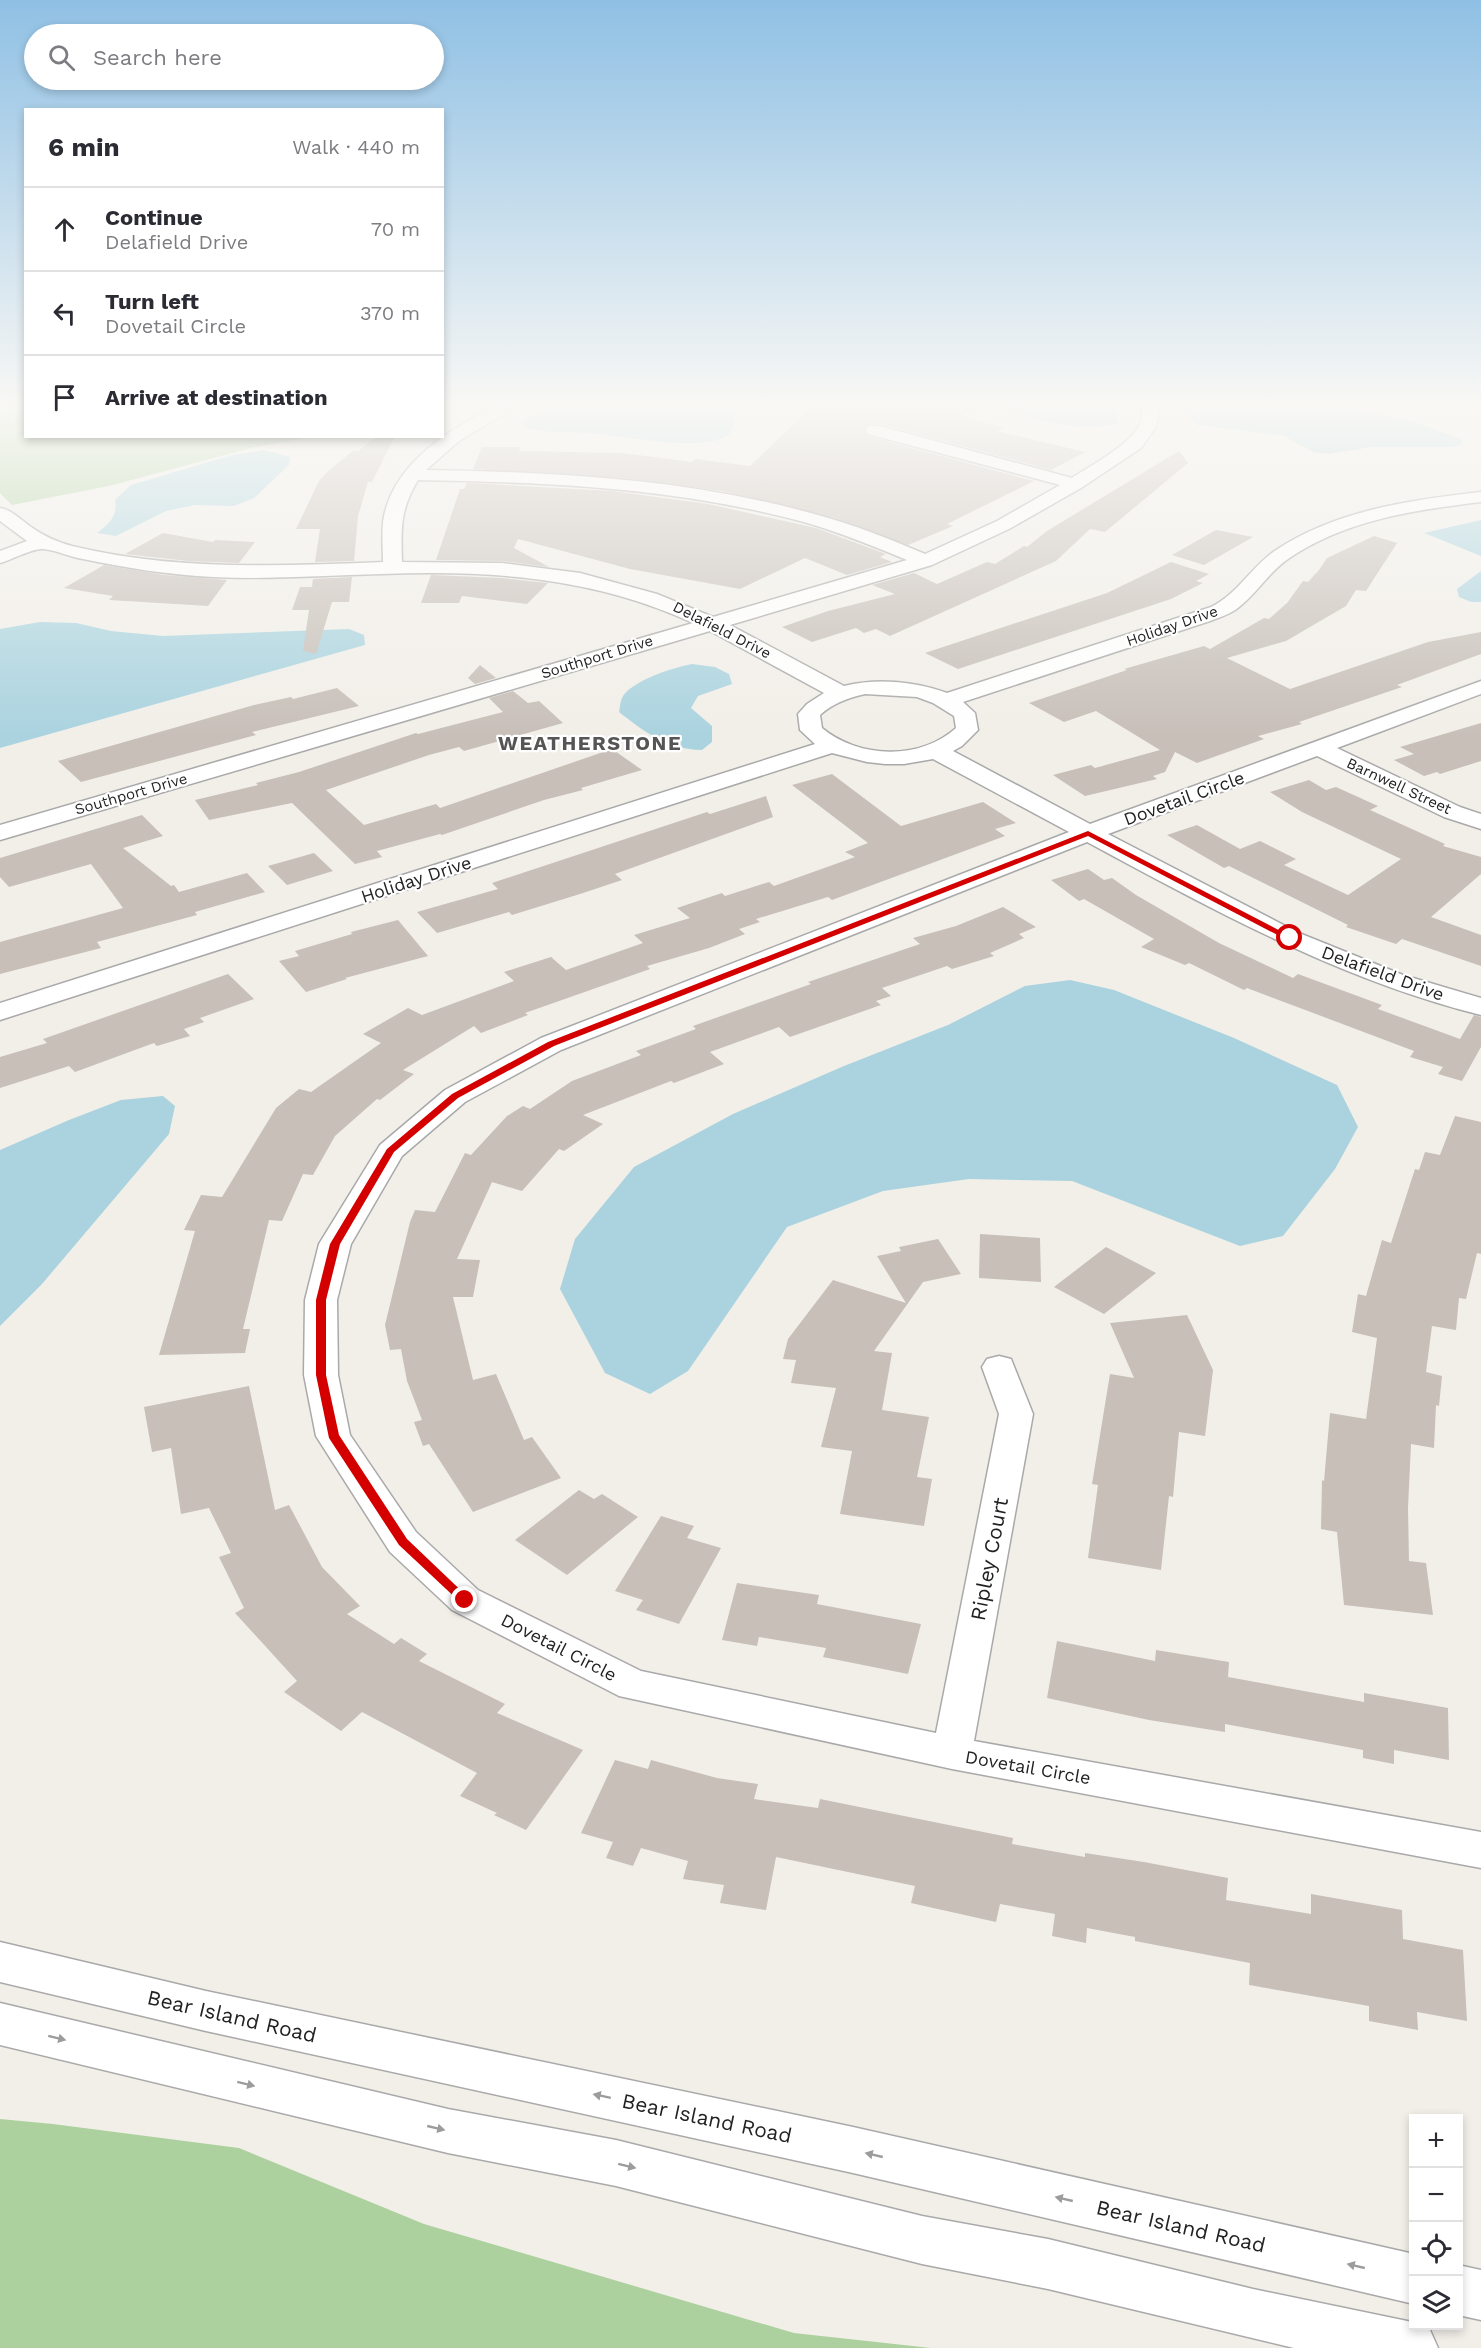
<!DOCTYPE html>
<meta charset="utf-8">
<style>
:root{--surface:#fff;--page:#f2f2f3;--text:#2b2b33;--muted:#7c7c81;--line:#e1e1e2}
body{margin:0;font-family:"Work Sans",sans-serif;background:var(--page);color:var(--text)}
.controls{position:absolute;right:18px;bottom:18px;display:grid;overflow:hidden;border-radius:0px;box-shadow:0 3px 9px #0003}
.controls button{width:54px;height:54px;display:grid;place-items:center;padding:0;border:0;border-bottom:2px solid var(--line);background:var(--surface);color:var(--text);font:30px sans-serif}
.stop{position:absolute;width:18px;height:18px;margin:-14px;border:4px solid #d40000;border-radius:50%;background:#fff}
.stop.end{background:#d40000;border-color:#fff;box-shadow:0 2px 6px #0008}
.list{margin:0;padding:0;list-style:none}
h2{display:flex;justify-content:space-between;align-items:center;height:78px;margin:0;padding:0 24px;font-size:26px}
h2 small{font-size:20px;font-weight:400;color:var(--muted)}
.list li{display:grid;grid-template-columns:39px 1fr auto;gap:18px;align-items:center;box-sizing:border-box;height:84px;padding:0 24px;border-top:2px solid var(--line)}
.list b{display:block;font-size:22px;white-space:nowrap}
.list p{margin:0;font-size:20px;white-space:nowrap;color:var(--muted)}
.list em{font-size:20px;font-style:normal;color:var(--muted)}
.icon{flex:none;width:33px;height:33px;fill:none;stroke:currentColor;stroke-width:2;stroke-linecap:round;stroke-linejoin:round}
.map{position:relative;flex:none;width:1481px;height:2348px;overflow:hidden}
.search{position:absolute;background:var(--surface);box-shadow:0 3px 9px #0003;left:24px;top:24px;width:420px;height:66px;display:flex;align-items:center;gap:15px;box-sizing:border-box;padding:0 21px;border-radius:33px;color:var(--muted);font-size:22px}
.panel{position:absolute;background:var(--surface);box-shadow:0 3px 9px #0003;left:24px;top:108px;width:420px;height:330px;border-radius:0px}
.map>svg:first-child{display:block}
.forest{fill:#add19e}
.water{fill:#aad3df}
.building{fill:#c7bfb8}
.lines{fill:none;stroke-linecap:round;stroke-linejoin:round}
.minor-casing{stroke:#a9a9a9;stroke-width:3}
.minor{fill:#fff;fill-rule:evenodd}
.oneway{fill:#9c9c9c}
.route{fill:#d40000}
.labels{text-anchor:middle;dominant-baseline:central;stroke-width:4.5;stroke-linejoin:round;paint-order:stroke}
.far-street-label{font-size:15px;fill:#222;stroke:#fff}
.street-label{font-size:18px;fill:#222;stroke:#fff}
.far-district-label{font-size:20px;font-weight:bold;letter-spacing:1.5px;fill:#555;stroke:#fff}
.near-street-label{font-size:21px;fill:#222;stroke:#fff}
</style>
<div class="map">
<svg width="1481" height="2348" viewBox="0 0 1481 2348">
<rect width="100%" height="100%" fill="#f2efe9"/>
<g class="forest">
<path d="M0,409H25L26,436L312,437L255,447L109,486L12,505L0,493Z"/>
<path d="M0,2119L53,2124L239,2148L424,2224L794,2333L931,2348H0Z"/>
</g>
<g class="water">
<path d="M547,409H743L737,411C735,421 734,433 723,438C690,451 627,436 591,433C574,432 556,433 540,431C531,430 526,428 520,422Z"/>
<path d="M1007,409H1117L1118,424C1080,432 1043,424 1007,409Z"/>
<path d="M1189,409H1359L1418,423L1461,439L1462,444L1454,447H1372L1328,454L1313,452L1284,436L1197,425L1191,420Z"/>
<path d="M264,450L290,457L289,465L254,498L234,506L195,505L166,511L116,536L97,533C109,524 118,516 115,500L131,485L232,455Z"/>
<path d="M1481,520V556L1424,533Z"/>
<path d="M1481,571V602H1471L1459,597L1457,589Z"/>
<path d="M40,622L76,623L111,631L163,636L349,629L364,635L365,645L0,748V629Z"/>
<path d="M692,664L715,667L729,674L732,684L698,696L691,708L712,726V742L702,750C667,749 646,733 619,712C620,708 620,702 622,698C630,681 675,667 692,664Z"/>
<path d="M1070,980L1114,990L1234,1038L1337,1085L1358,1127L1335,1169L1283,1236L1240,1246L1072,1181L969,1179L883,1191L787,1227L688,1371L650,1394L605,1373L560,1289L575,1239L634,1167L733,1114L844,1066L948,1025L1025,986Z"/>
<path d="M163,1096L175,1106L169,1134L42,1284L0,1326V1150L69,1120L121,1100Z"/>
</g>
<g class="building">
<path d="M810,409H974L962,416L1004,428L997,431L1085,452L1051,470L881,424H868L864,429L867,436L1034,481L947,524L953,526L908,545L832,517L722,491L624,478L473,469L482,447H520L519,451L622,453L692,462L695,459L750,466Z"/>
<path d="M378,436H395L372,482H368L358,516L354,561L315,562L320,529H296L319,481L328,471L354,450L358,451Z"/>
<path d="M1179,451L1188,463L1105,532L1090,529L1056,561L890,636L876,629L864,633L856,628L812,642L782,627L828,611L895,594L872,585L914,573L937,584L987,562L995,564L1024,546L1027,547L1047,531Z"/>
<path d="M467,483L612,491L708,504L816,528L886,554L880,557L892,562L847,575L805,558L740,589L630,569L518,539L514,548L549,567L502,561L436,560L460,489H464Z"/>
<path d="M1216,530L1253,537L1204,565L1172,555Z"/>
<path d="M163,533L213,542L215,540L255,542L239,563L188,561L125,554Z"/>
<path d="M1374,536L1397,543L1366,591L1356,590L1346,606L1286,641L1227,658L1290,689L1428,642L1481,632V654L1397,685L1402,687L1299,722L1302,724L1258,736L1264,739L1197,763L1175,752L1165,772L1153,776L1157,779L1085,796L1053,775L1091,765L1095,768L1160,750L1096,711L1064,722L1029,703L1127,670L1124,669L1204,646L1210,649L1264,618L1269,619L1287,603L1303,581L1308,582L1319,570L1327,558Z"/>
<path d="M1171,562L1209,574L1196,581L1203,583L1171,599L958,669L925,653L1107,593Z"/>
<path d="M104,565L164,575L227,580L208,606L109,600L113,596L64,588Z"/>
<path d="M431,575L502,578L548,583L527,604L462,596L459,603H421Z"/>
<path d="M352,577L349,602H332L316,654L303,651L309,610H292L300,587H312L313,579Z"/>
<path d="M480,665L496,678L475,684L468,678Z"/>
<path d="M337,688L359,706L252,732L256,735L81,782L58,761L254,705L291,697L293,699Z"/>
<path d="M513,691L528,703L539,701L563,723L464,751L459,747L429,755L326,790L364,825L436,804L440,808L612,749L642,770L581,788L583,790L544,800L442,835L440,834L377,851L382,857L355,864L292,803L209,820L195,800L258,785L256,783L299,772L416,733L418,734L503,712L489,698Z"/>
<path d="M1481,723V761L1440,774L1437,772L1424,776L1394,760L1414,754L1400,747Z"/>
<path d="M832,774L901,826L983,802L1016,823L995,829L1005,836L832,900L828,897L756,919L760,922L739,929L745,934L709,948L647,966L650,969L525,1013L528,1015L481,1033L474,1026L403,1070L414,1074L380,1100L377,1099L335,1136L313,1175L303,1174L282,1221L269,1220L243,1329H250L245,1353L159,1355L195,1231L184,1230L201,1195L222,1197L276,1108L299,1089L311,1092L381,1043L363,1034L408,1008L422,1015L514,981L504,972L551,957L566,970L643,943L634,935L690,918L677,908L722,893L725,896L769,882L774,886L855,857L845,852L868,843L792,785Z"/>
<path d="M1309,780L1326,790L1336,787L1378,806L1370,810L1445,844L1443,846L1481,857V874L1431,917L1481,935V966L1402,939L1396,944L1346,927L1348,925L1229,866L1224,868L1167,835L1197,825L1240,849L1260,841L1296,859L1284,865L1348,895L1401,859L1302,812L1270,792Z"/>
<path d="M766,796L773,817L615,874L622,880L580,894L512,915L509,912L437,933L417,912L498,889L492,883L707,812L710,814Z"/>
<path d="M142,815L163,836L123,848L171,886L174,885L179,892L247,873L265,892L195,912L197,915L97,942L101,948L0,974V942L123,908L91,864L9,887L0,877V858Z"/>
<path d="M314,853L333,871L287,885L268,866Z"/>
<path d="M1088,869L1104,880L1112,878L1136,895L1219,943L1293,978L1298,974L1382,1005L1378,1009L1460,1039L1474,1015L1481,1017V1047L1462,1081L1438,1074L1443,1067L1410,1057L1414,1051L1247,988L1244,990L1189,963L1185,965L1141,947L1154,939L1084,899L1079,901L1051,880Z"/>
<path d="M1003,907L1036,927L1019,934L1024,938L990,953L994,956L952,969L947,966L882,988L891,996L876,1001L881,1005L790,1037L779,1027L710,1052L724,1064L674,1083L671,1081L583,1115L603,1124L564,1151L559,1149L522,1191L492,1182L457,1259L480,1260L473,1297H453L473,1380L496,1374L524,1440L532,1437L561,1478L473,1512L429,1444L423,1446L414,1422L422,1420L407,1381L401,1349L390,1350L385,1325L410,1222L415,1210L435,1212L465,1153L471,1155L507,1116L523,1106L530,1109L572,1081L641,1055L636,1051L696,1029L693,1026L811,984L808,982L920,944L913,938L956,926Z"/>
<path d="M398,920L428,956L345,978L347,979L306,992L279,961L299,956L295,951L352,934L351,932Z"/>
<path d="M228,974L254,999L200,1018L204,1022L184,1029L190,1036L157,1046L154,1043L75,1072L69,1066L0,1088V1057L47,1043L43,1039Z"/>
<path d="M1455,1116L1481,1122V1254L1477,1253L1466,1299L1459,1298L1456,1330L1432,1326L1426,1372L1442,1376L1439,1406L1436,1405L1434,1448L1411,1444L1408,1508L1409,1561L1426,1563L1433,1615L1344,1605L1337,1532L1321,1529L1322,1480L1324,1481L1330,1413L1366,1419L1377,1338L1352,1332L1358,1294L1366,1296L1382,1240L1391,1243L1415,1169L1419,1170L1425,1152L1440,1155Z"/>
<path d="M980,1234L1040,1238L1041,1282L979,1278Z"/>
<path d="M938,1239L961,1274L923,1282L874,1351L892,1353L882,1410L929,1417L917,1477L932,1479L924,1526L840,1514L852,1451L821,1447L836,1388L791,1383L796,1360L783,1359L788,1339L833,1280L906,1303L877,1256L901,1251L899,1247Z"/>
<path d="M1106,1247L1156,1273L1104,1314L1054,1287Z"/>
<path d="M1187,1315L1213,1370L1205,1436L1179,1432L1173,1497L1169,1496L1161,1570L1088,1558L1098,1485L1092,1484L1110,1374L1134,1378L1110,1323Z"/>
<path d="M249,1386L275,1510L289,1505L322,1567L360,1606L347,1614L394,1644L401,1638L427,1654L419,1661L505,1704L497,1713L583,1750L526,1830L494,1815L497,1813L460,1796L477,1773L362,1712L341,1731L284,1692L297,1681L235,1613L244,1608L219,1557L231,1553L209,1508L181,1514L171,1448L152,1452L144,1407Z"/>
<path d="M579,1490L594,1499L602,1494L638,1517L567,1575L515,1540Z"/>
<path d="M661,1516L694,1526L687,1538L721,1548L679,1624L636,1610L643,1600L615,1591Z"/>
<path d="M737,1583L819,1595L817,1604L921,1624L908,1674L823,1657L826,1648L759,1637L757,1646L722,1640Z"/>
<path d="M1057,1641L1155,1661L1156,1650L1229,1662L1228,1677L1364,1702V1693L1448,1708L1449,1760L1394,1750V1764L1363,1758V1750L1225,1724V1732L1149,1720L1047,1698Z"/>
<path d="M615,1760L648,1769L651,1760L717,1778L758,1784L754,1799L818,1808L820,1799L1013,1838L1012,1844L1085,1857V1853L1144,1862L1228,1878L1226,1900L1311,1914V1894L1402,1910L1403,1939L1463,1950L1467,2021L1417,2012L1418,2030L1369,2021V2006L1249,1985L1250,1963L1135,1941V1937L1087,1928L1086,1943L1052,1936L1055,1914L1000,1904L996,1922L911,1903L915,1886L776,1857L766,1910L720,1903L724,1885L683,1879L688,1861L641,1848L633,1866L606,1858L613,1842L581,1833Z"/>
</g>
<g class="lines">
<g class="minor-casing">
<g id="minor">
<path d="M492,409H512L459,441L426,470C557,472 691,479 818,515C855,525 890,539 925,554L997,521L1060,485L868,434L866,430L868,426H880L1072,478C1091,465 1151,435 1141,409H1157L1159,412L1156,427L1141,448L1081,488L1009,529L932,565L730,625L844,686C877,678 914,681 947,693L1211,607C1238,594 1252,566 1276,550C1337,510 1410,500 1481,492V502C1414,510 1345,520 1288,559C1269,572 1257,593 1239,607C1231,614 1220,617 1210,621L963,702L975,713L978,730L962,746L953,751L1090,824L1481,681V694L1337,748L1460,807L1481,814V829L1444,817L1317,756L1108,834L1299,933L1403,975L1481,998V1015C1340,980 1214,910 1087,842L561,1050L465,1102L402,1156L351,1244L337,1300L338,1375L350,1435L416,1532L478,1590L641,1671L936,1733L999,1414L982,1367L987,1359L999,1356L1011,1359L1033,1414L974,1741L1481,1832V1868L952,1769L619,1696L452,1610L390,1552L316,1436L304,1375L305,1300L319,1244L380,1145L445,1090L541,1038L1069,832L933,759L904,764H885L867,762L832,753L0,1020V1003L815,744L800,730L798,714L807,704L824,693L710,631L0,840V825L693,623C594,577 490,570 382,574C326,575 269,580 213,577C170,575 126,568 83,559C70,557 56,550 43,549C33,548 11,560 0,563V551L27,541L0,521V508C12,510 21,520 31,527C44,536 57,542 72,546C175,571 279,566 383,562C383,547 381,531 384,516C395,464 447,430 492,409ZM418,480C547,482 678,488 804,522C839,532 873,546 907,560L713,617L657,594L580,573L502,563L402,562C401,528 400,510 418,480ZM865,694L917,697L933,703L954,716L956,728C919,761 858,758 822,728L820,715C833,703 848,698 865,694Z"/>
<path d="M0,1942L206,1991L853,2127L1414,2254V2304L853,2173L206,2031L0,1982Z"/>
<path d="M0,2003L448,2109L616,2140L922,2216L1048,2239L1253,2289L1412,2322L1414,2326L1430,2330L1438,2348H1294L1048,2289L922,2264L616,2186L448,2153L0,2045Z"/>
<path d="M1458,2265L1481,2270V2320L1458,2315Z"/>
</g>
</g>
<use href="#minor" class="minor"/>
</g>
<defs><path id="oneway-solid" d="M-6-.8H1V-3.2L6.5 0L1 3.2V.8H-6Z" transform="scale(1.5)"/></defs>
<g class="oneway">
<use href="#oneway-solid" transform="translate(57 2038) rotate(14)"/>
<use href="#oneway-solid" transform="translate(246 2084) rotate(14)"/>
<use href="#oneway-solid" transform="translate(602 2096) rotate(-168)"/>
<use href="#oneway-solid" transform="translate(436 2128) rotate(13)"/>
<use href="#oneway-solid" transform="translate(874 2155) rotate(-167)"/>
<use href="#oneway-solid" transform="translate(627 2166) rotate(14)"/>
<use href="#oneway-solid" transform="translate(1064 2199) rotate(-167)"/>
<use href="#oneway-solid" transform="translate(1356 2266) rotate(-167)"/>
</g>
<linearGradient id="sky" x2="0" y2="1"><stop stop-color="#8fc0e4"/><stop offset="0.55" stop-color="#f9f8f5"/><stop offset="1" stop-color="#f9f8f5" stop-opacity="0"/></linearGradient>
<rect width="1481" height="737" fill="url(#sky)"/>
<path class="route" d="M1088,831L1294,938L1287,940L1088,836L554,1046L458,1098L394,1152L340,1244L326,1300V1375L339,1435L407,1539L471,1600L470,1603H461L399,1545L329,1438L316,1375V1300L330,1244L387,1149L452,1094L548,1042Z"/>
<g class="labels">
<g class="far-street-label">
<text transform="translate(1172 626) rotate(-19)">Holiday Drive</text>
<text transform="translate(722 630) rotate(27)">Delafield Drive</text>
<text transform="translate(597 657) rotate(-17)">Southport Drive</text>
<text transform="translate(1399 786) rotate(25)">Barnwell Street</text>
<text transform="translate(131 794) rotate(-16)">Southport Drive</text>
</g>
<g class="street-label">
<text transform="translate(1184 798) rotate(-20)">Dovetail Circle</text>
<text transform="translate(416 879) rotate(-18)">Holiday Drive</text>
<text transform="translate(1383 973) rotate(20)">Delafield Drive</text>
<text transform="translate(559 1647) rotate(27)">Dovetail Circle</text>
<text transform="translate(1028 1767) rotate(10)">Dovetail Circle</text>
</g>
<g class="far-district-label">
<text x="590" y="743">WEATHERSTONE</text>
</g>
<g class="near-street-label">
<text transform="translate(989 1559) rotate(-79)">Ripley Court</text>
<text transform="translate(232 2016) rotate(13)">Bear Island Road</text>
<text transform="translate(707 2118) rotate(12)">Bear Island Road</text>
<text transform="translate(1181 2226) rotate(13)">Bear Island Road</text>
</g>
</g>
</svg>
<div class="controls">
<button>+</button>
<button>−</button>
<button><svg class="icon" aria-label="locate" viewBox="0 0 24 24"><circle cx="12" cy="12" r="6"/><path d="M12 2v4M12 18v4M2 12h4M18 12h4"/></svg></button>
<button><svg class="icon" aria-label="layers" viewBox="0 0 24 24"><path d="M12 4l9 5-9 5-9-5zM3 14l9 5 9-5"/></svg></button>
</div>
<div class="stop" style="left:1290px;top:938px"></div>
<div class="stop end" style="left:465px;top:1600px"></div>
<div class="search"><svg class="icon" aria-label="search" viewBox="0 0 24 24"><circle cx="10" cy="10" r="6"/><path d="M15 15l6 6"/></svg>Search here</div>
<section class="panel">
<h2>6 min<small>Walk · 440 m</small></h2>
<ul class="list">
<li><svg class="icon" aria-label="ahead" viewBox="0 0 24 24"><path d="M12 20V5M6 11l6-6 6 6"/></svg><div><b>Continue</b><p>Delafield Drive</p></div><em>70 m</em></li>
<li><svg class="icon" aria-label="left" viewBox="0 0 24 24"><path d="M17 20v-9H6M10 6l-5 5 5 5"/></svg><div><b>Turn left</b><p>Dovetail Circle</p></div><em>370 m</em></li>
<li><svg class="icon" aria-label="arrive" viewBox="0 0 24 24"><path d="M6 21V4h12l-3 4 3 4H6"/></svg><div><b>Arrive at destination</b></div></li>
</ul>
</section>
</div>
